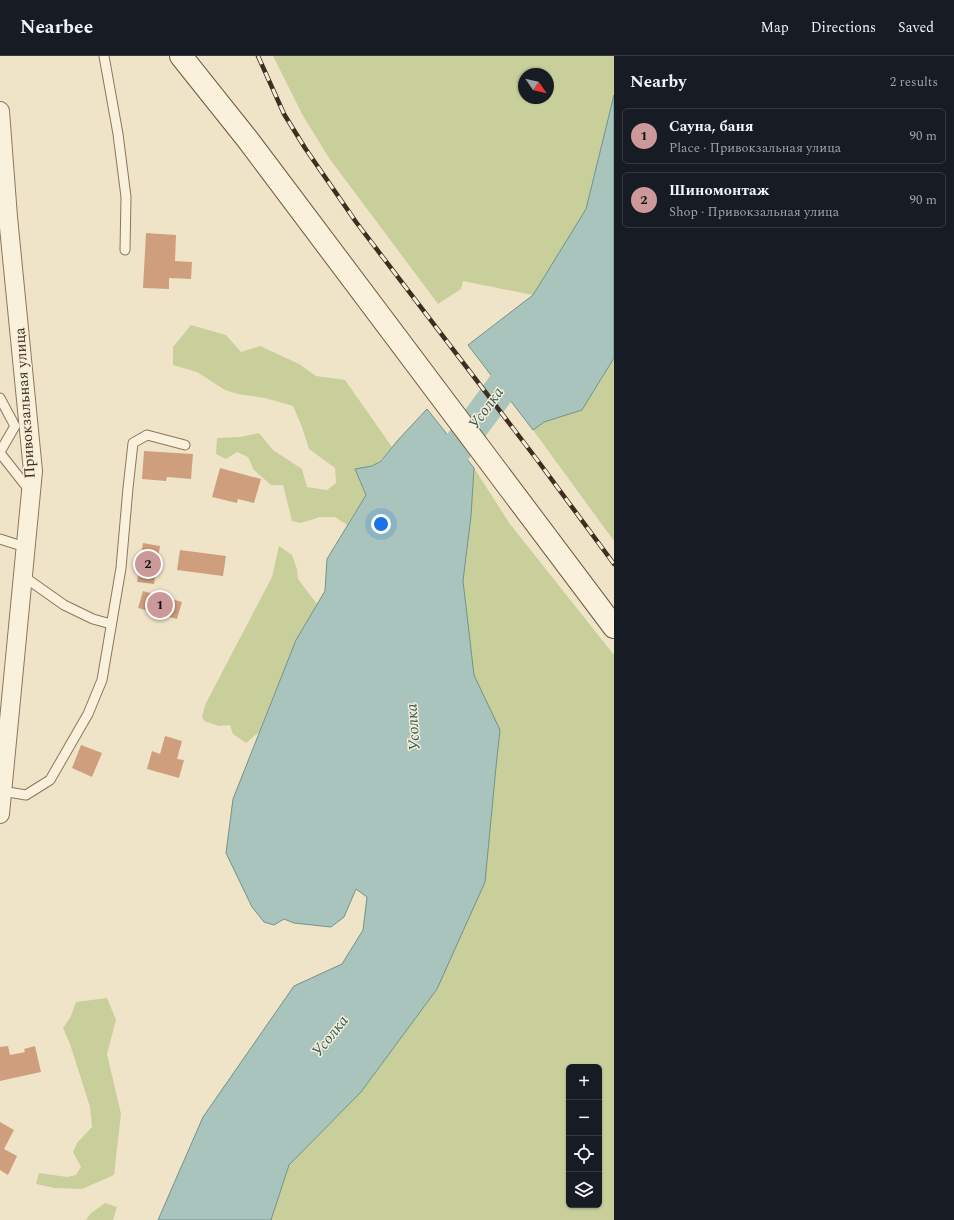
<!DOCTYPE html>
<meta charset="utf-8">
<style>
:root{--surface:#171b24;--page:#242831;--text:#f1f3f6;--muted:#9ea1a6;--line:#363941;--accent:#cc999b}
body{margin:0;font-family:Spectral,serif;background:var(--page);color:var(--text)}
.controls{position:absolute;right:12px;bottom:12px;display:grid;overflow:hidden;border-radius:6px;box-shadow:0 1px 3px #0004}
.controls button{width:36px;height:36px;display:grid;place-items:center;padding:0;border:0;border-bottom:1px solid var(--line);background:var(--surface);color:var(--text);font:20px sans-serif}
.compass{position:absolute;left:518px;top:12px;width:36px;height:36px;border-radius:50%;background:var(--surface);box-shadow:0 1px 3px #0004;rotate:124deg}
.you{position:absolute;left:381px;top:468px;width:14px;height:14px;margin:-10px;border:3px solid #fff;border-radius:50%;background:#1a73e8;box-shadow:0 0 0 6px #1a73e833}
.badge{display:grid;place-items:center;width:26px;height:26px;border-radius:50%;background:var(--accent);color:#111;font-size:13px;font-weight:700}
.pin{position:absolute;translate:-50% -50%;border:2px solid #fff;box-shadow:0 1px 4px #0006}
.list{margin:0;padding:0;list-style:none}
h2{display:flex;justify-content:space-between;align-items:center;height:52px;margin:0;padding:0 16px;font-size:17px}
h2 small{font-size:13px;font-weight:400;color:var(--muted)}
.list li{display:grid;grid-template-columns:26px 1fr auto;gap:12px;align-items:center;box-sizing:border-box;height:56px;margin:0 8px 8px;padding:0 8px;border:1px solid var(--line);border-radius:6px}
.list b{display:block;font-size:15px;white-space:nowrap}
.list p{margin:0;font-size:13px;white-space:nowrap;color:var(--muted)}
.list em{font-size:13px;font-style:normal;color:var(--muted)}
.icon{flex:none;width:22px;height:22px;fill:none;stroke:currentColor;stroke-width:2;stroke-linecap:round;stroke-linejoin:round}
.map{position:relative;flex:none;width:614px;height:1164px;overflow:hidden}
header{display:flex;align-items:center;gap:24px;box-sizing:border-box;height:56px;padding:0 20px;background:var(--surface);border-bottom:1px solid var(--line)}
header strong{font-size:19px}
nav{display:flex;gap:22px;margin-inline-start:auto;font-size:14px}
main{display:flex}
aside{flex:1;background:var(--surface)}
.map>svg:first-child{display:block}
.green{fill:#c9cf9b;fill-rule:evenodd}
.water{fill:#a9c4bc;stroke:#6f938a}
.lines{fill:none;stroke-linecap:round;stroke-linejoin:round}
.river{stroke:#a9c4bc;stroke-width:32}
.building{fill:#cf9f7d}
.service-casing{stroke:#8d765c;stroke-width:11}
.minor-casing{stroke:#8d765c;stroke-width:20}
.secondary-casing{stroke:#6f573f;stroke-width:24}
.service{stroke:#faf1dc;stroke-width:9}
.minor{stroke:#faf1dc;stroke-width:18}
.secondary{stroke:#faf1dc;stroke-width:22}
.rail-casing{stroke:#3d2e20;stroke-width:4.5}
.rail{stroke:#f7eed8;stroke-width:3;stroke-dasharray:9;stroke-linecap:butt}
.labels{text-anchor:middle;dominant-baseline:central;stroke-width:3;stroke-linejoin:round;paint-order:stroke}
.street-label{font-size:15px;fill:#3d2e20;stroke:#f7eed8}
.water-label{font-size:16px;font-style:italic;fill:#2f5d5a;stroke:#f7eed8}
</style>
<header>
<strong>Nearbee</strong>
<nav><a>Map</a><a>Directions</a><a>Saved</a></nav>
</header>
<main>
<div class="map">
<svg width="614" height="1164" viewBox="0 0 614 1164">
<rect width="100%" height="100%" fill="#f0e4c8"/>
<g class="green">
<path d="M273,0H614V39L586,153L533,239L463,225L461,233L438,248L329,102L302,58ZM524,18H548V42H524Z"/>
<path d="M191,269L226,279L241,296L260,290L299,308L316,320L345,324L392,391C378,408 376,410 355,414L366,439L347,469L335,461H320L301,467L292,465L283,429H271L254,414L248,401L237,396L226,403L216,398L217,382L240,381L259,377L273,394L302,413L307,431L327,434L336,427L335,412L309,393L302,371L293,350L265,342L238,338L225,334L197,316L173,309V291Z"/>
<path d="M614,302V485L533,374L544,366L582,354Z"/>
<path d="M474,412L510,468L614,599V1164H271L289,1109L361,1036L437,933L496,711L500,674L474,619L463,525L471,460ZM569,1011H599V1149H569Z"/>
<path d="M279,490L292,499L297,513L298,523L317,548L296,584L259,676L246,687L233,678L230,669L219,670L204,665L202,660L206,647L272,521Z"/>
<path d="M107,942L116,964L107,998L121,1058L114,1119L82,1133L54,1132L36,1128L39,1117L67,1121L76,1119L81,1111L73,1096L77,1087L92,1071L90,1051L70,988L63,972L71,960L76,946Z"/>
<path d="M105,1147L117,1151L113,1164H86L90,1158Z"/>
</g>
<g class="water">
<path d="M614,39V302L582,354L544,366L533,374L468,289L533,239L586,153Z"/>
<path d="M427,353L474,412L471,460L463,525L474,619L500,674L496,711L485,826L437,933L361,1036L289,1109L271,1164H158L203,1061L294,930L342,908L363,874L367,841L356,833L344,861L331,871L294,867L284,863L274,869L264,866L252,851L226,797L233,743L296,584L325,535L327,503L366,439L355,413L372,410L381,405L398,384Z"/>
</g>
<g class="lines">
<path class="river" d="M431,427L527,297"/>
</g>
<g class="building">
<path d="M146,177L176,179L175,205L192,206L191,223L169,222V233L143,232Z"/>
<path d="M144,395L193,398L191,423L167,421L166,425L142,423Z"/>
<path d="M220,412L261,423L254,447L238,443L237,447L212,441Z"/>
<path d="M143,487L160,490L154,528L137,526Z"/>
<path d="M180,494L226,500L223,520L177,514Z"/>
<path d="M143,535L182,546L177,563L138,552Z"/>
<path d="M165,680L182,685L177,703L184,704L179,722L147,713L152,695L160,698Z"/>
<path d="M81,689L102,697L92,721L72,712Z"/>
<path d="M8,990L10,999L25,996L24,993L35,990L41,1016L0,1025V991Z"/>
<path d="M0,1066L14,1074L4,1093L17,1100L8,1119L0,1114Z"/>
</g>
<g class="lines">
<g class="service-casing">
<g id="service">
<path d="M104,0L118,78L126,141L125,194"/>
<path d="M0,342L15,370L0,396"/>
<path d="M0,397L30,435"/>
<path d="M0,483L25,491"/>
<path d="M23,520L64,549L93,563L111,568"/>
<path d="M2,735L26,739L50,724L88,658L102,624L121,512L128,432L133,387L147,379L185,389"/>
</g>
</g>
<g class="minor-casing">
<path id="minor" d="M0,55L8,161L33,415L0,758"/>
</g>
<g class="secondary-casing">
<path id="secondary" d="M181,0L248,84L614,571"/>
</g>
<use href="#service" class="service"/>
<use href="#minor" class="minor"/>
<use href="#secondary" class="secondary"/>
<g class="rail-casing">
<path id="rail" d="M258,0L284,58L305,92L356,166L538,405L614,508"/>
</g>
<use href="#rail" class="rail"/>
</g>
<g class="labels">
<g class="street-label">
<text transform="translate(25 347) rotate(-94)">Привокзальная улица</text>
</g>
<g class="water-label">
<text transform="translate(486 352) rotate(-54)">Усолка</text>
<text transform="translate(413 671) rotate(-94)">Усолка</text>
<text transform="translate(330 980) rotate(-51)">Усолка</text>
</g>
</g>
</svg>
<div class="controls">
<button>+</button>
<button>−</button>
<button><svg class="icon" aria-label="locate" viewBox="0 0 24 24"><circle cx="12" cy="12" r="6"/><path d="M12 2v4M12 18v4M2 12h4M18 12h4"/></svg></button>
<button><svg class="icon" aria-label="layers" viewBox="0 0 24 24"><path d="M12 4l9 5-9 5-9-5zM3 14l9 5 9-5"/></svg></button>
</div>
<svg class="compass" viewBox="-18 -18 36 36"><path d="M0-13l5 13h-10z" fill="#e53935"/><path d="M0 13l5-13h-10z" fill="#9ea1a6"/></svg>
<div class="you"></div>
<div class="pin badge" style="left:160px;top:549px">1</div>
<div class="pin badge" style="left:148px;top:508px">2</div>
</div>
<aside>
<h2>Nearby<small>2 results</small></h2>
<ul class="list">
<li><span class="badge">1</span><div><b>Сауна, баня</b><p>Place · Привокзальная улица</p></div><em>90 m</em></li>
<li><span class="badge">2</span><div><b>Шиномонтаж</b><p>Shop · Привокзальная улица</p></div><em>90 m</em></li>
</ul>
</aside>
</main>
